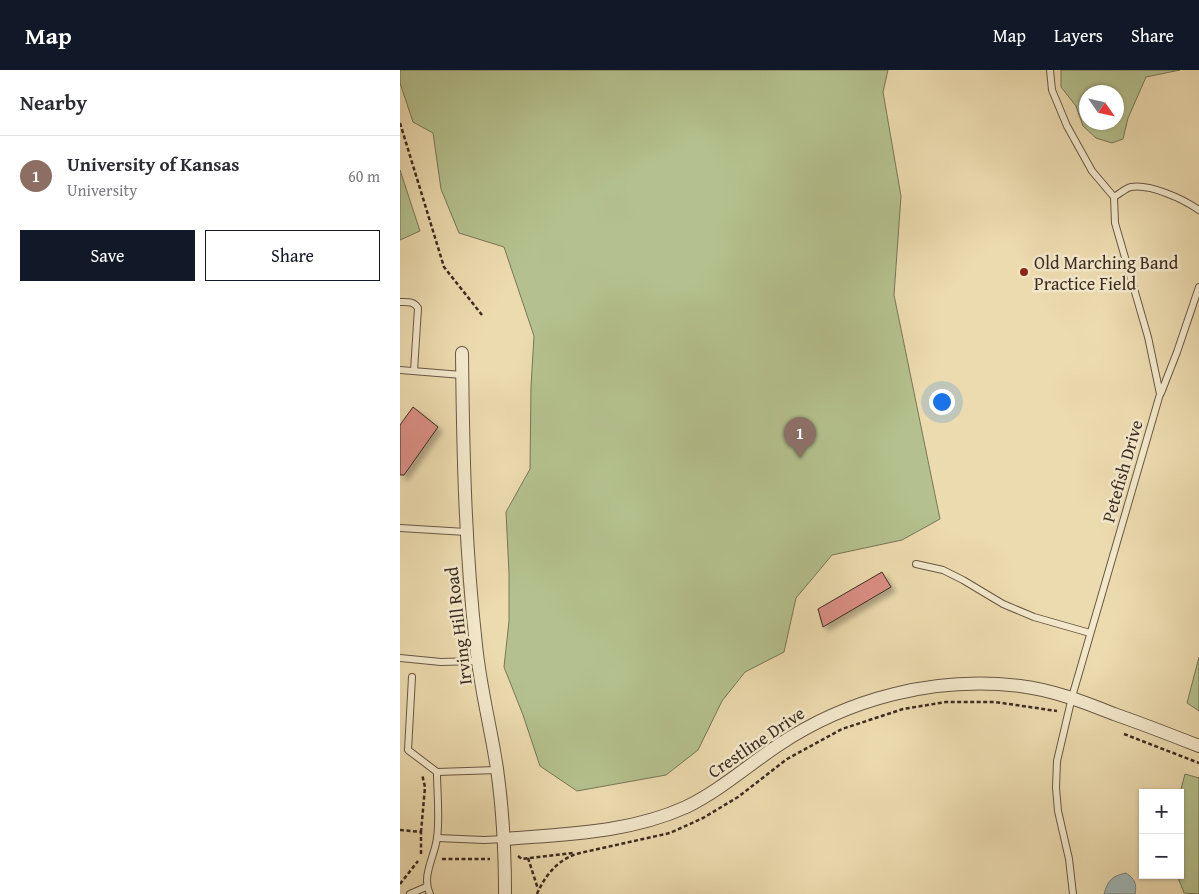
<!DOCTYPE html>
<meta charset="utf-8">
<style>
:root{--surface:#fff;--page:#f7f7f7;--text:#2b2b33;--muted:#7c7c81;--line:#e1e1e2;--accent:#111827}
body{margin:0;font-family:"Gentium Book Plus",serif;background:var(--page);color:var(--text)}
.controls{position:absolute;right:15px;bottom:15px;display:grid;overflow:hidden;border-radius:0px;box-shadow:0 1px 4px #0004}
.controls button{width:45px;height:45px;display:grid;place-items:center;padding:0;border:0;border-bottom:1px solid var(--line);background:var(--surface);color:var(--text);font:25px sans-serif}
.compass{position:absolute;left:679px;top:15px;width:45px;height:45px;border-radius:50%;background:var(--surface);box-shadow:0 1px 4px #0004;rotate:124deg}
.you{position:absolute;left:541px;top:331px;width:18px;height:18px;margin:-12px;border:4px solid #fff;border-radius:50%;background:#1a73e8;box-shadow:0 0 0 8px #1a73e833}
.badge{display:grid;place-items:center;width:32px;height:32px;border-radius:50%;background:var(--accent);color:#fff;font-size:16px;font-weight:700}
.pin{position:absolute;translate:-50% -41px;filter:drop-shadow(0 1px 2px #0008)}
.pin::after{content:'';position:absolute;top:26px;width:18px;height:15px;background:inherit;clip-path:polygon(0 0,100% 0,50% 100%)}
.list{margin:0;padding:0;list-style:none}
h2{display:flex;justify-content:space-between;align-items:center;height:65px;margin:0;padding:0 20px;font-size:21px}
h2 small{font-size:16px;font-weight:400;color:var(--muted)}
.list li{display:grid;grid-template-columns:32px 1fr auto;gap:15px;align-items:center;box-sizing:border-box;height:80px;padding:0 20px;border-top:1px solid var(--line)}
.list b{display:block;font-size:19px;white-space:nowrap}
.list p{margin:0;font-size:16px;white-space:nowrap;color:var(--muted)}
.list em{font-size:16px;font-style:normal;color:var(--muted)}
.actions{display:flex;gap:10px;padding:15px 20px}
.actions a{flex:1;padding:11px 0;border:1px solid var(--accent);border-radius:0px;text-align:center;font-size:18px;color:var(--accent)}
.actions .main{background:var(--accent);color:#fff}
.map{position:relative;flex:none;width:799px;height:824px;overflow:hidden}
header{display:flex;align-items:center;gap:30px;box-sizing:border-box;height:70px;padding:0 25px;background:var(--accent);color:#fff}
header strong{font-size:24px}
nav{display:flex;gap:28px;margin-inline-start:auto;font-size:18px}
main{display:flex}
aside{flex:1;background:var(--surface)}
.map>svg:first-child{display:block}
.green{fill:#b4c18e;stroke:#787658;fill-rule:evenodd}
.water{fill:#9fb8b7;stroke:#77807b}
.building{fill:#db8f85;stroke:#3c2c21;filter:url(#shadow)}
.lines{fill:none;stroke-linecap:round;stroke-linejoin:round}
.service-casing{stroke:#685844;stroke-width:8}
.minor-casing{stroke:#685844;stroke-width:14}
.path{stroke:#3c2c21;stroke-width:2.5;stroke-dasharray:4 2.5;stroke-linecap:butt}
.service{stroke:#f3e8cb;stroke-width:6}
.minor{stroke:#f3e8cb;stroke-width:12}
.poi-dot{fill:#8f2418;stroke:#f3e8cb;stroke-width:2}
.labels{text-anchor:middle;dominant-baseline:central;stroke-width:5;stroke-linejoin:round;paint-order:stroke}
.poi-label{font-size:18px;fill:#3c2c21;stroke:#f3e8cb;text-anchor:start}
.street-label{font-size:18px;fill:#3c2c21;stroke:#f3e8cb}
</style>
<header>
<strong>Map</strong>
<nav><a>Map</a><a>Layers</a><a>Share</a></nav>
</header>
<main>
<aside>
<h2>Nearby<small></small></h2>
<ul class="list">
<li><span class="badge" style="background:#8d6e63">1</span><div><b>University of Kansas</b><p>University</p></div><em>60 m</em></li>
</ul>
<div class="actions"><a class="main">Save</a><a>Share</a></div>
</aside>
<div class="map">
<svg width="799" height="824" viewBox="0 0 799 824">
<defs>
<filter id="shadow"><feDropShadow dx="4.5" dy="4.5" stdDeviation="2.5" flood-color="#0004"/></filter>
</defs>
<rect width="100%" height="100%" fill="#ecdbaf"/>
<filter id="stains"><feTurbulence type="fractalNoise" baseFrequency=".004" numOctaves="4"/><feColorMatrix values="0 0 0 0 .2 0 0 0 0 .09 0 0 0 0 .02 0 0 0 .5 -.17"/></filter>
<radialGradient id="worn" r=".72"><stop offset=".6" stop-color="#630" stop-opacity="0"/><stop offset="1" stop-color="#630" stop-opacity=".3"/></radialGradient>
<g class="green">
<path d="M0,0H488L483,22L501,126L494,225L540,449L502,470L432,485L396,528L384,582L345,602L322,631L298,680L266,705L177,721L140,696L123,645L104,597L109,551V503L106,442L130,399L131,316L134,266L104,177L59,163L41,119L33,63L13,52L0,13Z"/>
<path d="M661,0H780L746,7L728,48L723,69L712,73L696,68L683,56L676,36L661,17ZM716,22V52H686V22Z"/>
<path d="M0,100L20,161L0,170Z"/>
<path d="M799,587V641L787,633Z"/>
<path d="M785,704L799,708V824L784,823L777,805H780V723Z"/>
</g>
<path class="water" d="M726,803C735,809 737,814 735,824H704C708,810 712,806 726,803Z"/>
<g class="building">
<path d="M13,337L38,357L4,405H0V355Z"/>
<path d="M482,502L491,517L423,557L418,539Z"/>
</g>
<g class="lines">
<g class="service-casing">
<g id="service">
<path d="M650,0L652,20L667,56L692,101L714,127L715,153L748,267L760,324L672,627L657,691L656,718L658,741L669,789L673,824"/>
<path d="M714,127C719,124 726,118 731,117C751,114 783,129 799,140"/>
<path d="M0,232C7,232 14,231 18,238L14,301"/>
<path d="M0,300L62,305"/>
<path d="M761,323L777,282L799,217"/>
<path d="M0,458L66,462"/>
<path d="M516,494L543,500L563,510L603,534L634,547L690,563"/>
<path d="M0,588L41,592L77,591"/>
<path d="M12,607L8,680L37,702C37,723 40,747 37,768C35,786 21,806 30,824"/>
<path d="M37,702L97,700"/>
<path d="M37,768L84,770L105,769"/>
<path d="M10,824L26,817"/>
</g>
</g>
<g class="minor-casing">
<g id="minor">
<path d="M62,283C63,381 65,478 76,575C80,617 91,658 97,699C103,741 105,782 105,824"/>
<path d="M105,769C166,764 229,763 286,737C319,721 346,697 377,676C448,628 535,606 620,616C653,620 684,632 714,644C743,654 771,665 799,676"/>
</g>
</g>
<g class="path">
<path d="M0,53L44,197L82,245"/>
<path d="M724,664L799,693"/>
<path d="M0,760L21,762V784"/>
<path d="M21,762L25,717L22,704"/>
<path d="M118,786L122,789L173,783"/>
<path d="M128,788L138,819"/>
<path d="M42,789H90"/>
<path d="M0,814L18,791"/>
<path d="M137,824C145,805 159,788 180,783L270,763L303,748L338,727L387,689L442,659L503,639L546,632H595L657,641"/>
</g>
<use href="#service" class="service"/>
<use href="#minor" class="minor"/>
</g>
<circle class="poi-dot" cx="624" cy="202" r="5"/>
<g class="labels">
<g class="poi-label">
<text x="634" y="192">Old Marching Band<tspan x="634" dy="21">Practice Field</tspan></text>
</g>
<g class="street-label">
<text transform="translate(722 401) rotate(-74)">Petefish Drive</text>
<text transform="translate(58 556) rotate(-97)">Irving Hill Road</text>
<text transform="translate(356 672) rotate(-34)">Crestline Drive</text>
</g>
</g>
<rect width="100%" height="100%" filter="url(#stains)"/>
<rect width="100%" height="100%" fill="url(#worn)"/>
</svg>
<div class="controls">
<button>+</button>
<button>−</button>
</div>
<svg class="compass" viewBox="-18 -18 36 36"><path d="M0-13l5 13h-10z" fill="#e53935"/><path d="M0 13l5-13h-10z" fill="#7c7c81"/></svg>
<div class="you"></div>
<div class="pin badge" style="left:400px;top:388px;background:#8d6e63">1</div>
</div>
</main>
